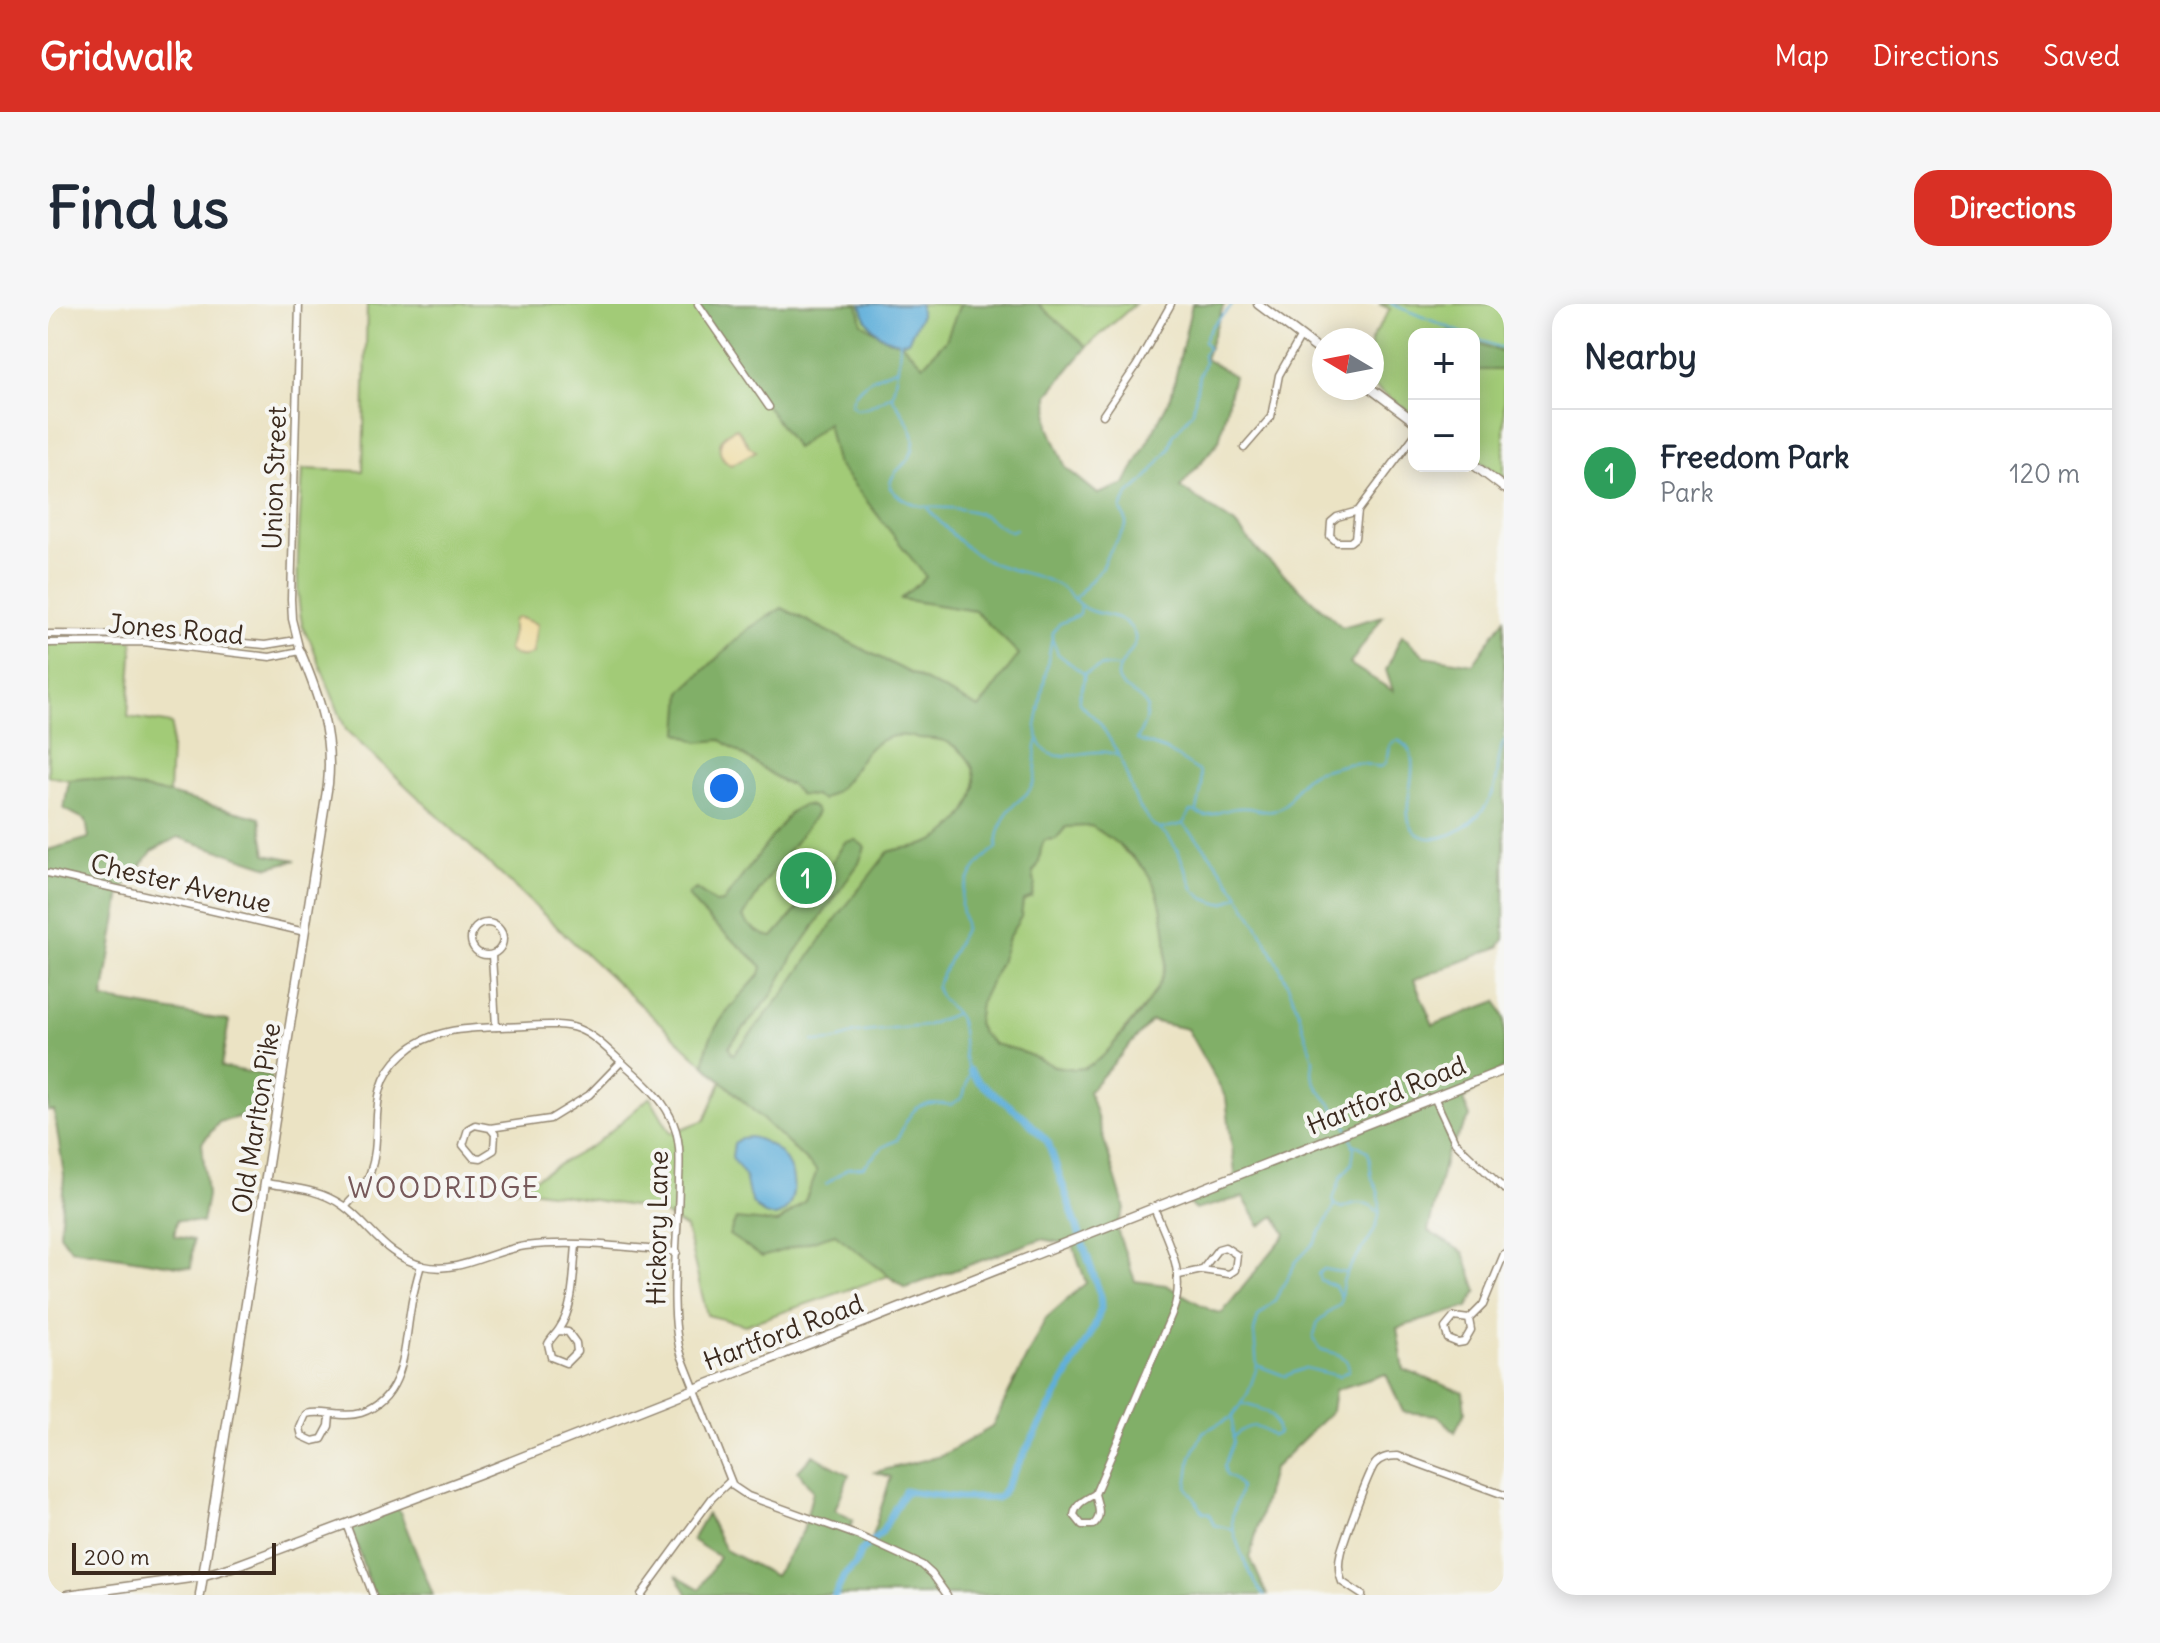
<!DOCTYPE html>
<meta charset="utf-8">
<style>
:root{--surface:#fff;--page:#f6f6f7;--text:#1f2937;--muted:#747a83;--line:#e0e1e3;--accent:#d93025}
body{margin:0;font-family:Delius,sans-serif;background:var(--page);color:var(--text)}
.controls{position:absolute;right:24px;top:24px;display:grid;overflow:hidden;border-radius:16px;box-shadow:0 4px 20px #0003}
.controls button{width:72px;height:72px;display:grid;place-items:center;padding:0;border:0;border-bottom:2px solid var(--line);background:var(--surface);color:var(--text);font:40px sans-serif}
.compass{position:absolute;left:1264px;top:24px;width:72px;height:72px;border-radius:50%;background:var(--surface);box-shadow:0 4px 20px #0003;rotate:280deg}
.scale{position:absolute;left:24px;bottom:20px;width:204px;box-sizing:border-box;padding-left:8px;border:4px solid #3b2a1e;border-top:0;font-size:22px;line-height:28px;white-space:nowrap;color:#3b2a1e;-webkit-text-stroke:6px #f6f6f2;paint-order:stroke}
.you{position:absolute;left:676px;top:484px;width:28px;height:28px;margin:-20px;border:6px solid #fff;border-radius:50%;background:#1a73e8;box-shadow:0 0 0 12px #1a73e833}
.badge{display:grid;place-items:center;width:52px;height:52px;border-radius:50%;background:var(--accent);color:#fff;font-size:26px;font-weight:700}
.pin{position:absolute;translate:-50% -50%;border:4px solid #fff;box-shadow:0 2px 8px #0006}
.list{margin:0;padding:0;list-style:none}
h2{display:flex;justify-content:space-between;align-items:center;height:104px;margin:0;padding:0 32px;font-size:34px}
h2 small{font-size:26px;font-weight:400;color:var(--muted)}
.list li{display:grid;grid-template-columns:52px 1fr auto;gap:24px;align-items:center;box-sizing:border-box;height:128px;padding:0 32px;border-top:2px solid var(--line)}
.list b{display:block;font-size:30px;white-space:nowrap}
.list p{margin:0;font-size:26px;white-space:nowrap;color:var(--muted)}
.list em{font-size:26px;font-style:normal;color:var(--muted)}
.map{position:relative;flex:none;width:1456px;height:1291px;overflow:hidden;border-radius:24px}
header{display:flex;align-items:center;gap:48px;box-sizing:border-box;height:112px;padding:0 40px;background:var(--accent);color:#fff}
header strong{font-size:38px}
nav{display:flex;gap:44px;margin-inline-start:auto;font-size:28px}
.intro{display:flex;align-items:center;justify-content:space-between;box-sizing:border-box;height:192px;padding:0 48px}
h1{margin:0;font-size:56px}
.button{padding:20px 36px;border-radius:24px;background:var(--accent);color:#fff;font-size:28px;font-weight:700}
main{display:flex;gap:48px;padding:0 48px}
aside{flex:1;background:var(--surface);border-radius:24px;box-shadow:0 4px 20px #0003}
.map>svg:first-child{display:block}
.green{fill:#a2cb77;stroke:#6e7a4a;stroke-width:2;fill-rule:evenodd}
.forest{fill:#81af68;stroke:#5e6c43;stroke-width:2;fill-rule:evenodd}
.sand{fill:#eeda9e;stroke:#94825e;stroke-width:2}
.water{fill:#5fafda;stroke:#4d6c7c;stroke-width:2}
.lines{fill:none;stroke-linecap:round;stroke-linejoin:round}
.stream{stroke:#5fafda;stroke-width:2}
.canal{stroke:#5fafda;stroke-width:7}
.street-casing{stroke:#938671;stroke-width:9}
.secondary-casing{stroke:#938671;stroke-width:11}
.street{stroke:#fff;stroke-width:6}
.secondary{stroke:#fff;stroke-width:8}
.labels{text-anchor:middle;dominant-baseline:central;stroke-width:8;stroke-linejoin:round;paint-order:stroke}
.street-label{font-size:26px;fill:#3b2a1e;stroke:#f6f6f2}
.neighbourhood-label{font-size:28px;letter-spacing:2px;fill:#77595a;stroke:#f6f6f2}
</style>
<header>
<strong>Gridwalk</strong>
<nav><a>Map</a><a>Directions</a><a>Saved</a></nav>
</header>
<div class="intro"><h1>Find us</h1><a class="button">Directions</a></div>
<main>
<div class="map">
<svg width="1456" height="1291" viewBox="0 0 1456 1291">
<rect width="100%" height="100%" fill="#f6f6f2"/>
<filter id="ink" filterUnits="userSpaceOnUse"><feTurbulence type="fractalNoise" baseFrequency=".0125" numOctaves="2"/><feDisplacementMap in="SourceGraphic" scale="16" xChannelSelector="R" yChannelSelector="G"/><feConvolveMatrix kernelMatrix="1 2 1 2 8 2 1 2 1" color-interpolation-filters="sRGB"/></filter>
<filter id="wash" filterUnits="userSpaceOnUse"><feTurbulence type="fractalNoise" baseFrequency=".006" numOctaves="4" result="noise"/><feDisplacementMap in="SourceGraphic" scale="32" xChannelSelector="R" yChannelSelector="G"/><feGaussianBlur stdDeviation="1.8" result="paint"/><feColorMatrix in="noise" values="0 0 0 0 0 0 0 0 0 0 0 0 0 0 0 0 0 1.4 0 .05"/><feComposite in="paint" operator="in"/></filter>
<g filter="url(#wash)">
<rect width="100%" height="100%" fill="#ebe3c4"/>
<g class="green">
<path d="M319,0H1087L966,107L1074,545C1083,553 1094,560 1101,570C1115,592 1124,646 1115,671C1109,691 1089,710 1076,726C1066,739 1054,759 1037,764C1014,769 993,756 973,748L857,984L840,972L697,1021L659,1011L638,924L609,906L470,884L550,838L602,793L623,829L657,816L674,777L298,426L262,336C240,313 254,200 255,165L315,167ZM769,868L787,929L729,919L757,897Z"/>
<path d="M1331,0H1456V49L1426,37V30H1409L1401,27L1403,30H1366V111L1324,81L1323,36L1342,5Z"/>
<path d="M1426,52L1427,66H1456V174L1426,153Z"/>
<path d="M0,335L85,336L80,413L124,420L121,490L42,474L21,476L0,472Z"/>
</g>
<g class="forest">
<path d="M647,0H810L814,19L840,36L853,39L875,61L898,36L912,0H990L1039,43L1000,90L1001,123L1018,164L1050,190L1077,180L1123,93L1144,0H1176L1157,55L1186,72L1171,137L1132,183L1187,220L1212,249L1294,323L1335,312L1302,360L1345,387L1338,366L1354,331L1377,352L1425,360L1456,315V635L1451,643L1366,676L1385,721L1449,697L1456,715V764L1415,796L1422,813L1398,851L1380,927L1416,949L1429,987L1420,1003L1349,1024L1356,1066L1415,1088L1417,1108L1407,1128L1389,1111L1355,1108L1338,1070L1287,1086L1284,1107L1224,1166L1202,1253L1219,1291H640L628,1271L652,1285L671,1253L644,1236L659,1210L677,1246L727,1272L755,1227L765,1187L750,1167L765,1151L801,1171L787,1206L805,1216L800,1229L822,1238L843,1173L827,1168L893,1152L944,1123L998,1014L1038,979L1025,941L993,935L857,984L787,930L714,953L681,931L688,915L730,919L757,897L769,867L657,761C655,726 691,695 712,670L714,663C700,647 644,605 640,590L648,585L667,599L675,598L742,509C750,502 762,496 769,508L767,512L717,578L695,613C699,622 716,633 725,633L771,580L797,538L808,536L817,543L811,559L746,651L724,691L681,742L683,749L686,750L737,688L784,620L840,548C861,541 875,546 897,530C929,506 943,462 901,439C893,434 880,435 871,434C863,433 854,430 846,432C812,439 810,468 789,486C785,489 779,492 774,496L767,492L752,491L743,481L735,478L673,436L650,438L631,429L634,387L700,325L734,304L931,404L971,350L927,307L852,295L878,273L788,158L779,119L748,144ZM1043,522C1060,532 1090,554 1100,570C1115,592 1124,648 1114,673C1106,696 1071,734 1054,753L1037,764L1027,765L1006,762L970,746L946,740L933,728L929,719L932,699L952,659L960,634L973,613L975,597L984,593L987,580L985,568C996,558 989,545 997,536L1008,535L1018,523ZM1103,717L1139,725L1178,794L1188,877L1138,897L1147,906L1195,893L1212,922L1227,912L1238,930L1174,1009L1164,1007L1118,981L1087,977L1068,923L1077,905L1041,787Z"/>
<path d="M1426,37L1456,49V66H1427Z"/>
<path d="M42,474L121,490L212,514L218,550L248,556L221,563L130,533L105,546L73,588L55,695L181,717L173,763L224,772L218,806L171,818L154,839L159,891L154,919L129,916L126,932L145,936L143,964L23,945L12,930L16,871L6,807H0V546L41,534L38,516L16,505L21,476Z"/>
<path d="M350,1203L385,1291H325L302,1220Z"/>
</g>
<g class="sand">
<path d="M689,124L701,142L708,147L683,161C665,150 670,130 689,124Z"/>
<path d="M469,313L489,320L485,349C478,354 465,353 460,346L464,329V317Z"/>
</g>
<g class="water">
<path d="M813,0H872V13L860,37C837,42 817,22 813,0Z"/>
<path d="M703,833C773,852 743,940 708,903C698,894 701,880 695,869C692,864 687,859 684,854L686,839L693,834Z"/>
</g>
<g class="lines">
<g class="stream">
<path d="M1343,0L1417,30"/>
<path d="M1426,34L1456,45"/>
<path d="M852,37L851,56L844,93C859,116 879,139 854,162C847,169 842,173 842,184C869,214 897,197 930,209C942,213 948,223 963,227L968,225"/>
<path d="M843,91L818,104L808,105L803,100C808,78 832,71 850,64"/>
<path d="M880,205C897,223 918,247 940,257C963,268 988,269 1010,281C1021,288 1028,300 1038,305C1053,312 1071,309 1083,324C1098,343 1069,355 1070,373C1071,386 1093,390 1099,403L1097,418L1089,436L1118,446L1152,468L1154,481L1149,507"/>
<path d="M1027,294L1053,265L1058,253L1078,223V216L1073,205L1081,190L1098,175L1121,145L1125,132L1145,107L1151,72L1156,59L1155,50L1160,44L1156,37C1163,18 1173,15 1185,0"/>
<path d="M1032,301L1031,311L1011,320L1005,329L988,422C994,478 1040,435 1070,452"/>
<path d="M1004,335L1010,350L1036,370C1037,382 1029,390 1031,399L1052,419L1071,451L1090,502L1104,520L1120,532L1130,547L1146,586L1157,595L1169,599H1177L1190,592"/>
<path d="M1036,370L1055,362L1070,363"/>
<path d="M1149,509L1158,512C1172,509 1185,502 1201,504C1209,505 1217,509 1225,507C1247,502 1245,473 1271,467C1283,465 1297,459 1308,459C1331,460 1338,474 1342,441L1349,436C1386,452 1341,510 1370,530C1381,537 1395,534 1406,529C1429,517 1445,499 1449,473C1451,460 1450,448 1456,437"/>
<path d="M1135,520C1178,561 1231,652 1251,709C1253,716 1264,750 1265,756C1265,763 1263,768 1265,774C1271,792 1292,806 1300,825"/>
<path d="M1135,520L1142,507L1148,508"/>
<path d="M1112,525L1135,520"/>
<path d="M765,737C779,739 795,736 806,729L877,722L906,710"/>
<path d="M778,880L800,864L815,863L835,843L849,836C864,806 866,795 903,801L915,793L922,767C912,751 918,732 911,715C904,701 892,699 888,683L916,625C918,615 912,609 913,599C913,580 934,553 949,544C949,532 954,517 960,508C969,494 982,494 987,473C990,460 984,450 990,436"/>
<path d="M1289,902L1294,904C1306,898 1321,896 1329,907"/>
<path d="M1293,993L1287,982L1272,976L1270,970L1275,965L1297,969"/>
<path d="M1211,1062L1237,1072L1257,1064L1291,1072L1301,1066C1300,1049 1285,1050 1272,1045L1265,1035L1270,1017L1292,1000C1294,990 1293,979 1298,970C1313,941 1336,929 1331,891C1330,885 1326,880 1324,874C1319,855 1329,848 1305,840"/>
<path d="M1182,1114L1155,1128L1143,1153L1139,1183L1155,1208L1161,1209L1166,1221L1184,1225"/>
<path d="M1185,1133C1200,1119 1210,1119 1224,1132L1230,1129C1228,1108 1213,1104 1195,1100"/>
<path d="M1216,1291C1205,1279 1183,1231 1184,1215C1184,1205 1191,1195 1192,1184L1188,1177L1178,1171L1176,1162L1185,1138L1184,1113L1200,1089L1209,1063L1206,1028L1210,1013L1227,996L1248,958L1267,938L1287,901L1285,896L1293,873L1304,860L1306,844L1302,831"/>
</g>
<path class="canal" d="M787,1291L796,1272L808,1260L812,1248L833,1229L857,1187L912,1194H949L953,1191L1047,1022L1053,1004L1052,990L1000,838L976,813L932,779L922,767"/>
</g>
</g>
<g filter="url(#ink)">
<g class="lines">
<g class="street-casing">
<g id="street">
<path d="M650,0L721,103"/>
<path d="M1055,111L1089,61L1123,0"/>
<path d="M1196,144L1223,113L1231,71L1253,32"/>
<path d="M1310,207L1289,213L1283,218L1282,232L1289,238H1302L1307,234L1310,207L1366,132"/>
<path d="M0,330L113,331L217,341L248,336"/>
<path d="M0,339L95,338L222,353L252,347L244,315L243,295L251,0"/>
<path d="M0,569L257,628"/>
<circle cx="439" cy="635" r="16"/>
<path d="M444,651L448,723"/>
<path d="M1386,793L1407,838L1456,885"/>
<path d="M442,824L447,830L446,846L433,854L425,853L415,841L420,825L427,821L442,824L502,815L541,791L573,758"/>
<path d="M218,879C245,884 271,885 294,901C324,922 335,952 376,962C412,970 442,947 477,942C526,936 580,943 629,948"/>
<path d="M297,903C306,893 317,883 322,869C337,827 315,786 355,750C388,719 436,725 477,722C535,718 536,724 578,762C594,776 613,793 622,812C633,832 632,855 631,877C631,927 619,1009 634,1053L685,1182L700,1192L811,1232L874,1261L884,1270L899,1291"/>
<path d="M1131,971L1154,966L1181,970L1187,966L1189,951L1177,943L1170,945L1154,966"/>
<path d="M1421,1015L1423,1026L1416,1038L1410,1039L1400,1035L1397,1024L1406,1013L1421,1015L1435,1001L1456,950"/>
<path d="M511,1027L520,1028L528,1039L529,1048L518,1059L503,1053L500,1040C503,1034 508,1030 511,1025C527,1002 525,968 528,942"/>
<path d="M282,1111L281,1122L274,1135L265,1137L254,1132L252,1124L258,1110C276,1105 293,1115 313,1109C358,1094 356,1042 363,1003C365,989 369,975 373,961"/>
<path d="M1047,1190C1037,1196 1028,1199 1026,1211L1034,1221H1045C1055,1212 1050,1202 1047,1190L1125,1007C1139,970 1120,938 1106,904"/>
<path d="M298,1220L325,1291"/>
<path d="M593,1291L664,1194L681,1178"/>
<path d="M1314,1291L1294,1278C1290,1268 1290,1258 1293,1247C1297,1234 1320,1169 1327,1160C1333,1153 1341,1152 1350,1152L1456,1191"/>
</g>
</g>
<g class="secondary-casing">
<g id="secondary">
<path d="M1210,0L1276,50"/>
<path d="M1322,84L1366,117"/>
<path d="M1426,161L1456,184"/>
<path d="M19,1291L150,1273L184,1263L431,1170L1456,766"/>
<path d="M152,1291L280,480C285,431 271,392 252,347"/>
</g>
</g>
<use href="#street" class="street"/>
<use href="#secondary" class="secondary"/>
</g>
</g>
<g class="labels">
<g class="street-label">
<text transform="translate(226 174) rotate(-88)">Union Street</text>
<text transform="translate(128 325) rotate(5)">Jones Road</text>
<text transform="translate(133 579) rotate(13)">Chester Avenue</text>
<text transform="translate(1338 791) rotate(-22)">Hartford Road</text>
<text transform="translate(208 814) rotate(-81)">Old Marlton Pike</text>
<text transform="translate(609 924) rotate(-89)">Hickory Lane</text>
<text transform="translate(735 1028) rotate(-21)">Hartford Road</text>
</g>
<g class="neighbourhood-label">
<text x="396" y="884">WOODRIDGE</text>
</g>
</g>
</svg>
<div class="controls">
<button>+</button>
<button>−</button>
</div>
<svg class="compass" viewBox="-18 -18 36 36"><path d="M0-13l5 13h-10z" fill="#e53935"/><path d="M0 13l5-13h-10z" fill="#747a83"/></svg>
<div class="scale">200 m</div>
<div class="you"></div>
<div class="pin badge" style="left:758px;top:574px;background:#2e9e5b">1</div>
</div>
<aside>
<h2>Nearby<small></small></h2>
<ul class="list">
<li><span class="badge" style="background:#2e9e5b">1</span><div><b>Freedom Park</b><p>Park</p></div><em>120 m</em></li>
</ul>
</aside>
</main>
